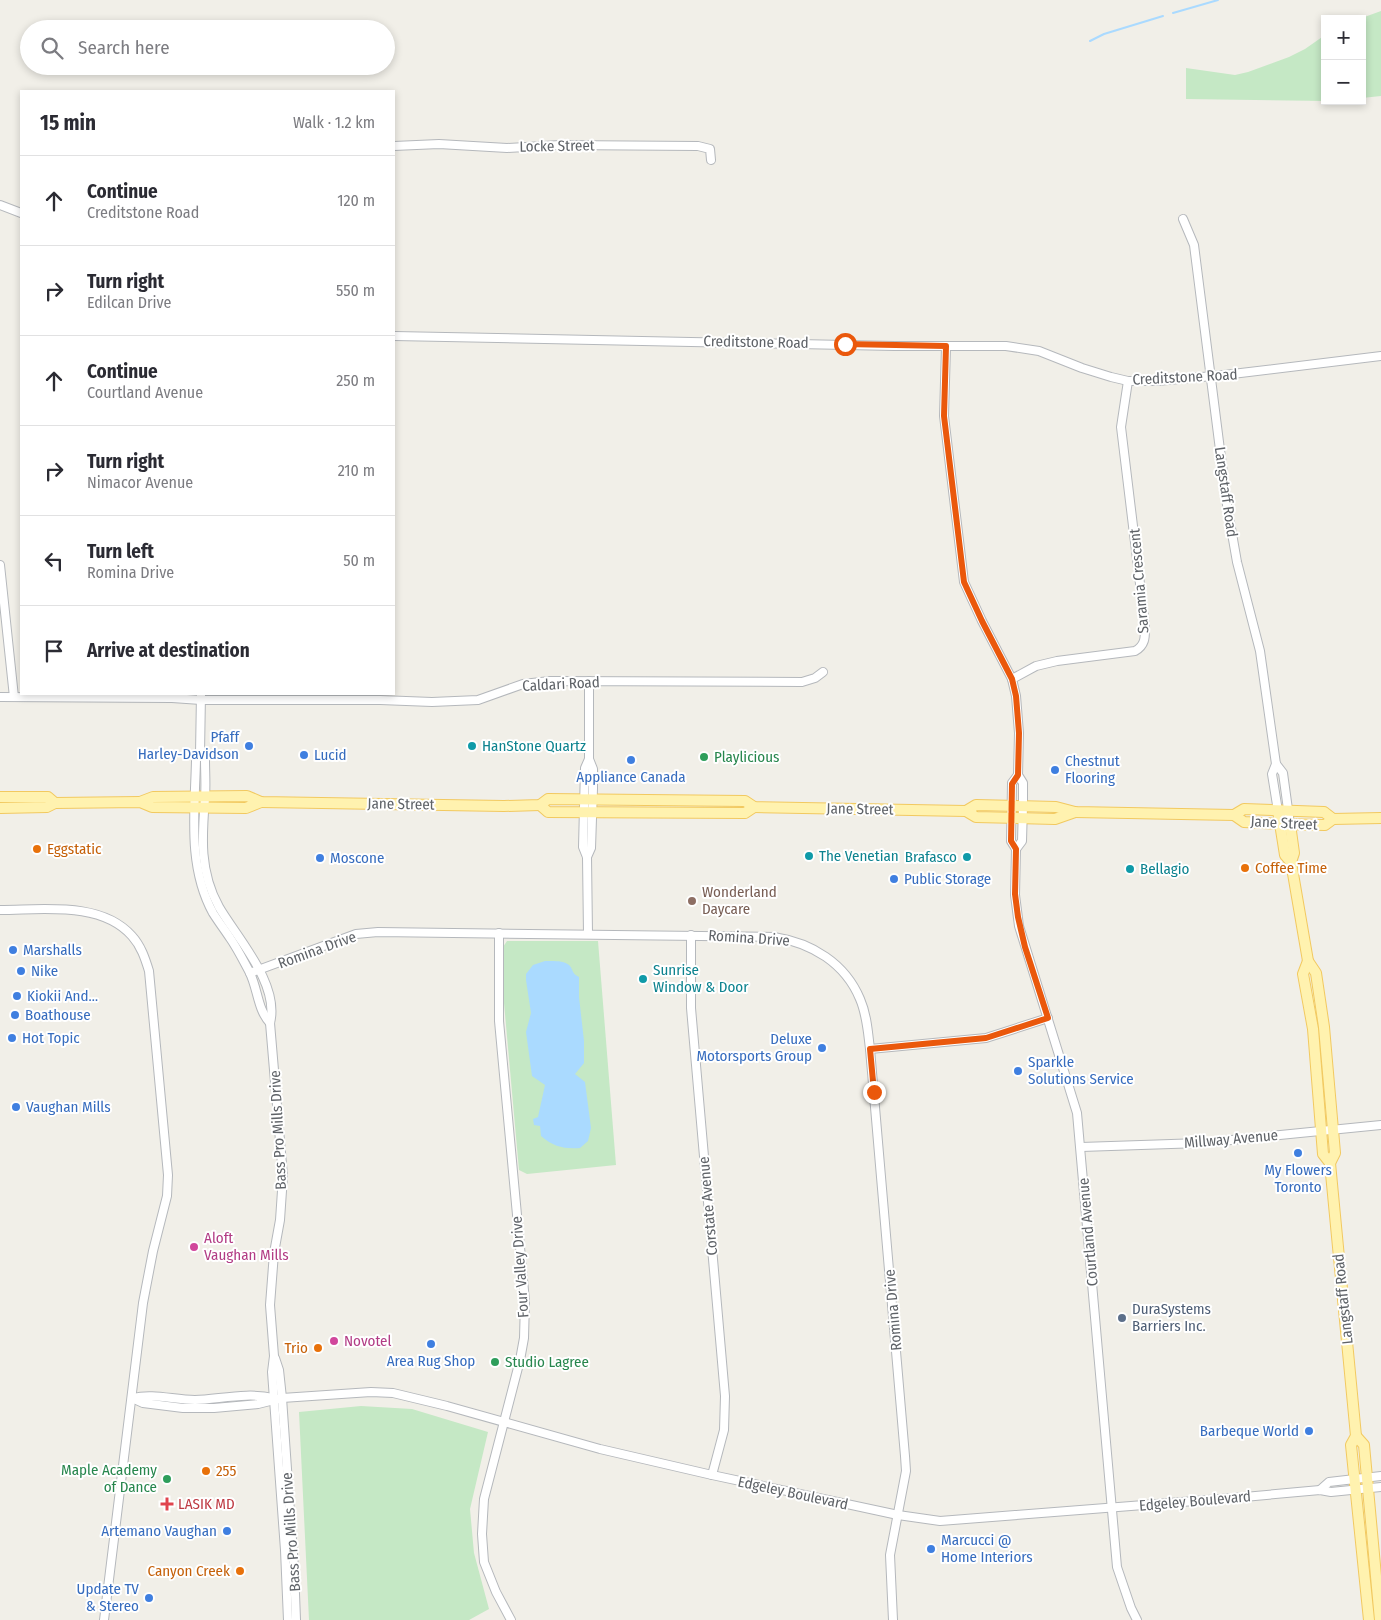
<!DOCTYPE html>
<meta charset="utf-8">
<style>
:root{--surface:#fff;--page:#f2f2f3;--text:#2b2b33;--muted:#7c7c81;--line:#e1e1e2}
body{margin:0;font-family:"Fira Sans Condensed",sans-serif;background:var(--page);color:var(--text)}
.controls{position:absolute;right:15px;top:15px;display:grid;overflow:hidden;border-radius:0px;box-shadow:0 2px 8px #0003}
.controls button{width:45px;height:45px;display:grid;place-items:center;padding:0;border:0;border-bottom:1px solid var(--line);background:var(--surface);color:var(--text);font:25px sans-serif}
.stop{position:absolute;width:15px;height:15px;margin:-11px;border:4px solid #ea580c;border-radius:50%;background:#fff}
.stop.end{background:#ea580c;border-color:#fff;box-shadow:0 1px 5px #0008}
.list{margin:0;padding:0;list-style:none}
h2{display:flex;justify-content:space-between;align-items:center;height:65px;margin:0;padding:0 20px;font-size:21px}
h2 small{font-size:16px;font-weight:400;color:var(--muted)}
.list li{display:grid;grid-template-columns:32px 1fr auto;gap:15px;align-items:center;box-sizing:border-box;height:90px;padding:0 20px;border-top:1px solid var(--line)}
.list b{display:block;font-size:19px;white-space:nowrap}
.list p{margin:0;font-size:16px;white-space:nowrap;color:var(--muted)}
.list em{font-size:16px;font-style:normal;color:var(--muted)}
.icon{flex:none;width:28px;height:28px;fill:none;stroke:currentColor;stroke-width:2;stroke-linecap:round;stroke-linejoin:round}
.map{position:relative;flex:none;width:1381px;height:1620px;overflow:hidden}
.search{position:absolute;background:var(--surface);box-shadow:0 2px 8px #0003;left:20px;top:20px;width:375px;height:55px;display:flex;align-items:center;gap:12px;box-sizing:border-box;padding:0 18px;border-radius:28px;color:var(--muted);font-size:19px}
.panel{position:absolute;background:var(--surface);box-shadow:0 2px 8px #0003;left:20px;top:90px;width:375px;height:605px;border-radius:0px}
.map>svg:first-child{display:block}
.green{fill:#c5e8c5}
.water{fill:#aadaff}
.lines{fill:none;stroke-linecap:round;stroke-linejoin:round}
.stream{stroke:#aadaff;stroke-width:2}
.minor-casing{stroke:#b5b8bc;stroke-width:10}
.major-casing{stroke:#f2c960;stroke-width:12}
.minor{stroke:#fff;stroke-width:8}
.major{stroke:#fff2af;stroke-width:10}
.route{stroke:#ea580c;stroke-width:6}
.shop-dot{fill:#3f7fe0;stroke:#fff;stroke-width:2}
.culture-dot{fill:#0f9aa8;stroke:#fff;stroke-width:2}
.leisure-dot{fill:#2e9e5b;stroke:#fff;stroke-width:2}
.food-dot{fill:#e8710a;stroke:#fff;stroke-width:2}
.education-dot{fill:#8d6e63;stroke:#fff;stroke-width:2}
.hotel-dot{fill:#d1479c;stroke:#fff;stroke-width:2}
.service-dot{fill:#5c6f8a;stroke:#fff;stroke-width:2}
.health-dot{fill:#e0444e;stroke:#fff;stroke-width:2}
.labels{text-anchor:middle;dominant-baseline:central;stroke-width:4;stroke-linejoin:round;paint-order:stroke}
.street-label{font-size:15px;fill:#5f6368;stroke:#fff}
.shop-label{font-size:15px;fill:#366cbe;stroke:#fff;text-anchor:start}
.culture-label{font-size:15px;fill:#0d838f;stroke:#fff;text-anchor:start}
.leisure-label{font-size:15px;fill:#27864d;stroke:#fff;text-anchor:start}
.food-label{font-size:15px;fill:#c56008;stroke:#fff;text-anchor:start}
.education-label{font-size:15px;fill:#785e54;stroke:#fff;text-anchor:start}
.hotel-label{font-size:15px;fill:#b23c85;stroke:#fff;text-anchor:start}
.service-label{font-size:15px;fill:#4e5e75;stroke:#fff;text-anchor:start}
.health-label{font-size:15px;fill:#be3a42;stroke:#fff;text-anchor:start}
</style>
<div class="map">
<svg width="1381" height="1620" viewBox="0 0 1381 1620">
<rect width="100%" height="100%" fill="#f1efe8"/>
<g class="green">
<path d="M1381,11V96L1362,98V19H1359Z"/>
<path d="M1325,35V101H1330L1186,99V68L1235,75L1248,72L1289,57L1305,49Z"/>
<path d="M507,941H598L616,1165L527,1174L519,1170L504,1003L503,947Z"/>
<path d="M361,1406L412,1409L488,1432L470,1509L474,1553L489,1609L469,1620H309L299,1412Z"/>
</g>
<path class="water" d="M545,961C551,961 564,960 569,965C574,970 571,973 579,977V997L584,1041V1063L575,1074L585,1082L591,1128L588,1141L580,1148C564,1149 554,1147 541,1136L540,1126L534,1125L533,1119L538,1117L545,1085L532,1076L526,1032L531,1013L526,980V974L533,965Z"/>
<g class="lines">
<g class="stream">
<path d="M1173,13L1218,0"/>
<path d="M1090,41L1104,34L1163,16"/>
</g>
<g class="minor-casing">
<g id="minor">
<path d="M394,146L439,144L507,148L560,145L698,146L710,149L711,160"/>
<path d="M0,205L21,213"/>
<path d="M1183,219L1194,245L1227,505L1237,562L1260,651L1276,764L1283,773L1290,824"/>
<path d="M394,336L894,346H1006L1039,351L1082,368L1111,377L1128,381H1157L1224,375L1381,356"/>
<path d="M946,347L944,416L964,582L982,621L1012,679L1016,696L1019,733L1018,775L1012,783L1011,841L1016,849L1015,895L1019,926L1077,1113L1117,1567L1131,1608L1137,1620"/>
<path d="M0,565L14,697"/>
<path d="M1012,679L1036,666L1057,661L1135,651C1146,645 1145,636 1145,625L1121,427L1128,381"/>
<path d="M201,694L200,753L196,760C195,810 187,866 213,913C218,921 224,929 230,938C237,948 243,960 249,971C258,988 257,1009 270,1023"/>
<path d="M0,697L172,698L201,700H380L432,702L478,700L523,684L550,681L802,682L815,678L823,672"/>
<path d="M200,753L205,760C205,772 206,785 205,798C202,836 199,871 219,907C237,938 280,984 270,1023L283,1176L280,1220L274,1253L270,1305L274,1356L272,1372L285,1550L288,1620"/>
<path d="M1276,764L1272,774L1278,811"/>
<path d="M1016,849L1022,841L1023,806V783L1018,775"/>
<path d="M587,857L591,848L593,788V769L589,759"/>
<path d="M0,910C43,910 101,901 132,936C141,946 145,958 149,971L168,1175L167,1196L153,1251L143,1303L104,1620"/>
<path d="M499,933V1021L525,1301L524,1338L520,1360L484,1499L482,1534L484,1562L496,1592L511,1620"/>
<path d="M588,934L587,857L583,847L585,768L589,759V681"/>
<path d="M691,935V1008L725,1396L724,1430L712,1475"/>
<path d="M250,973L356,934L378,932L774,937C812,943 845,963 860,999C867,1015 868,1033 870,1049L905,1456L906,1471L890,1555L893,1620"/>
<path d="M870,1049L986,1038L1048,1018"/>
<path d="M1081,1147L1201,1143L1381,1125"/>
<path d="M275,1358L279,1370L282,1398L294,1568L296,1620"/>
<path d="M132,1398L143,1403L183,1408H214L258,1404L282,1398L371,1392L393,1393L447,1406L600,1449L712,1475L898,1515L940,1521L1233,1498L1320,1490L1331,1492L1381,1487"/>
<path d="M133,1398C153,1393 174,1400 195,1400C220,1399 248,1392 273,1398"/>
<path d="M1320,1490L1329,1482L1381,1476"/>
</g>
</g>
<g class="major-casing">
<g id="major">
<path d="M0,797H48L55,803"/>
<path d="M140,802L153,797L247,796L261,802L504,806L540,805L548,799L745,801L754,807L966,811L976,805L1056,807L1075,812L1234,815L1244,809L1324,812L1333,819L1381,818"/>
<path d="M540,805L548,812L745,813L754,807"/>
<path d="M0,808L47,807L55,803L140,802L152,807L246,808L261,802"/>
<path d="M966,811L976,817L1055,819L1075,812"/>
<path d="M1278,811L1285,855L1291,862L1308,961L1316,973L1324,1027L1335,1153L1330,1163"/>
<path d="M1234,815L1244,822L1280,824L1325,825L1333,819"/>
<path d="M1290,824L1294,853L1291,862"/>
<path d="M1308,961L1303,974L1313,1029L1323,1154L1330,1163L1356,1436L1351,1445L1369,1620"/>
<path d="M1356,1436L1364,1445L1380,1620"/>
</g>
</g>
<use href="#minor" class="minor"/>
<use href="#major" class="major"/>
</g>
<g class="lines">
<path class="route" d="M845,344L946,346L944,416L964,582L982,621L1012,679L1016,696L1019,733L1018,775L1012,784L1011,841L1016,849L1015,894L1018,917L1025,947L1048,1018L986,1038L870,1049L874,1092"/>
</g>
<g class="shop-dot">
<circle cx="249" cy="746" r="5"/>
<circle cx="304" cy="755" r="5"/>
<circle cx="631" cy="760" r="5"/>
<circle cx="1055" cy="770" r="5"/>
<circle cx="320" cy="858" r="5"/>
<circle cx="894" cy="879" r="5"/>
<circle cx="13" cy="950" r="5"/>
<circle cx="21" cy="971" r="5"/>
<circle cx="17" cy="996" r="5"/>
<circle cx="15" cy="1015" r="5"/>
<circle cx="12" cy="1038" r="5"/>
<circle cx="822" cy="1048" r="5"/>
<circle cx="1018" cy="1071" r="5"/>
<circle cx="16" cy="1107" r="5"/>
<circle cx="1298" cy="1153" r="5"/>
<circle cx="431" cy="1344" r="5"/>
<circle cx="1309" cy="1431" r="5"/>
<circle cx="227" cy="1531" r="5"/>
<circle cx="931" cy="1549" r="5"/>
<circle cx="149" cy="1598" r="5"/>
</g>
<g class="culture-dot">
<circle cx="472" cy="746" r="5"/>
<circle cx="809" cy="856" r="5"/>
<circle cx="967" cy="857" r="5"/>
<circle cx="1130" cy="869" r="5"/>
<circle cx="643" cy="979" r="5"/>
</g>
<g class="leisure-dot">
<circle cx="704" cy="757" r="5"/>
<circle cx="495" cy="1362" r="5"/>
<circle cx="167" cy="1479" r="5"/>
</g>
<g class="food-dot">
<circle cx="37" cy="849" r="5"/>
<circle cx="1245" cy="868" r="5"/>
<circle cx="318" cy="1348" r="5"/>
<circle cx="206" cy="1471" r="5"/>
<circle cx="240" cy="1571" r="5"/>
</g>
<circle class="education-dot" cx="692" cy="901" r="5"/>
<g class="hotel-dot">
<circle cx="194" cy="1247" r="5"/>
<circle cx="334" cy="1341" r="5"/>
</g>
<circle class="service-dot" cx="1122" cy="1318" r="5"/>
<path class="health-dot" d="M164.5 1496.5h5v5h5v5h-5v5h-5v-5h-5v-5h5z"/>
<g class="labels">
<g class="street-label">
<text transform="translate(557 146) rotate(-1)">Locke Street</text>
<text transform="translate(756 342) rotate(1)">Creditstone Road</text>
<text transform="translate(1185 377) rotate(-3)">Creditstone Road</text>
<text transform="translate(1226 492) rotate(82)">Langstaff Road</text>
<text transform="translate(1139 581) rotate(-95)">Saramia Crescent</text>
<text transform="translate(561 684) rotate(-3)">Caldari Road</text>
<text transform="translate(401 804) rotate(1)">Jane Street</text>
<text transform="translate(860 809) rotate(1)">Jane Street</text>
<text transform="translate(1284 823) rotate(3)">Jane Street</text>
<text transform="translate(749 938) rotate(4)">Romina Drive</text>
<text transform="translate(317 950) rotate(-20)">Romina Drive</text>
<text transform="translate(278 1130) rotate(-93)">Bass Pro Mills Drive</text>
<text transform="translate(1231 1139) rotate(-5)">Millway Avenue</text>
<text transform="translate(708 1206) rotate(-95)">Corstate Avenue</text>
<text transform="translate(1088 1232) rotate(-95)">Courtland Avenue</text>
<text transform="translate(520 1267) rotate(-94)">Four Valley Drive</text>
<text transform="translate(1343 1299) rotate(-96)">Langstaff Road</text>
<text transform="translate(893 1310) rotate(-95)">Romina Drive</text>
<text transform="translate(793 1493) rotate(12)">Edgeley Boulevard</text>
<text transform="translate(1195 1501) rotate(-5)">Edgeley Boulevard</text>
<text transform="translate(291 1532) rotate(-94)">Bass Pro Mills Drive</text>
</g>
<g class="shop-label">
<text x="239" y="737" text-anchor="end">Pfaff<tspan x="239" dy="17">Harley-Davidson</tspan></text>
<text x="314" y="755">Lucid</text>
<text x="1065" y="761">Chestnut<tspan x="1065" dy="17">Flooring</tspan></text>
<text x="631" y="777" text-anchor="middle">Appliance Canada</text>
<text x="330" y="858">Moscone</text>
<text x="904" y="879">Public Storage</text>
<text x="23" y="950">Marshalls</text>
<text x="31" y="971">Nike</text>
<text x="27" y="996">Kiokii And…</text>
<text x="25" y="1015">Boathouse</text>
<text x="22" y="1038">Hot Topic</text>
<text x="812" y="1039" text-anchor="end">Deluxe<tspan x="812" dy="17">Motorsports Group</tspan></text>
<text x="1028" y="1062">Sparkle<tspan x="1028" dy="17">Solutions Service</tspan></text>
<text x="26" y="1107">Vaughan Mills</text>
<text x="1298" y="1170" text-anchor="middle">My Flowers<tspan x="1298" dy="17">Toronto</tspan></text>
<text x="431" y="1361" text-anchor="middle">Area Rug Shop</text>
<text x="1299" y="1431" text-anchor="end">Barbeque World</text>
<text x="217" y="1531" text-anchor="end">Artemano Vaughan</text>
<text x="941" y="1540">Marcucci @<tspan x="941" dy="17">Home Interiors</tspan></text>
<text x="139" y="1589" text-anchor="end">Update TV<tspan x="139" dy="17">&amp; Stereo</tspan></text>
</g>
<g class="culture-label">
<text x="482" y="746">HanStone Quartz</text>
<text x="819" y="856">The Venetian</text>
<text x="957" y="857" text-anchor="end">Brafasco</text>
<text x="1140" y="869">Bellagio</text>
<text x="653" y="970">Sunrise<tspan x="653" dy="17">Window &amp; Door</tspan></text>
</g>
<g class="leisure-label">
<text x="714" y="757">Playlicious</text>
<text x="505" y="1362">Studio Lagree</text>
<text x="157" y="1470" text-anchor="end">Maple Academy<tspan x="157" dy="17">of Dance</tspan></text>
</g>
<g class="food-label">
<text x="47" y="849">Eggstatic</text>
<text x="1255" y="868">Coffee Time</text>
<text x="308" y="1348" text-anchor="end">Trio</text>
<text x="216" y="1471">255</text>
<text x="230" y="1571" text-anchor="end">Canyon Creek</text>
</g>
<g class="education-label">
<text x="702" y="892">Wonderland<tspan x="702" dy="17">Daycare</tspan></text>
</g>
<g class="hotel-label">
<text x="204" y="1238">Aloft<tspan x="204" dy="17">Vaughan Mills</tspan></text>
<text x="344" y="1341">Novotel</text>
</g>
<g class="service-label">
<text x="1132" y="1309">DuraSystems<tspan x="1132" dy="17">Barriers Inc.</tspan></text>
</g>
<g class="health-label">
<text x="178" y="1504">LASIK MD</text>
</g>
</g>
</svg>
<div class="controls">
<button>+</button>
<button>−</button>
</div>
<div class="stop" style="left:845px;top:344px"></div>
<div class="stop end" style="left:874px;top:1092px"></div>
<div class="search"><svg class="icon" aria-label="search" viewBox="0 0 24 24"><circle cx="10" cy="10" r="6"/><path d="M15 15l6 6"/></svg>Search here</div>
<section class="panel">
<h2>15 min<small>Walk · 1.2 km</small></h2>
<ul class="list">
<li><svg class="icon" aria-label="ahead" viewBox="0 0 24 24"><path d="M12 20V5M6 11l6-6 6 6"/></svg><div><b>Continue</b><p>Creditstone Road</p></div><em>120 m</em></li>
<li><svg class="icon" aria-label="right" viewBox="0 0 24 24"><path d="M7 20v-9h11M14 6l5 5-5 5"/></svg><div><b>Turn right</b><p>Edilcan Drive</p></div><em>550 m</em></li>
<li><svg class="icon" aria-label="ahead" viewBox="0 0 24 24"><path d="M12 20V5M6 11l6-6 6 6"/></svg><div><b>Continue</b><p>Courtland Avenue</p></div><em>250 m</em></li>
<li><svg class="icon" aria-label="right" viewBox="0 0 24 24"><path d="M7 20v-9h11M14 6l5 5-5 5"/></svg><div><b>Turn right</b><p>Nimacor Avenue</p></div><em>210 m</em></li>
<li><svg class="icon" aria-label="left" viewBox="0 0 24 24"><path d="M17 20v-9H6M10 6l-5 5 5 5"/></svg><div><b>Turn left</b><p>Romina Drive</p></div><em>50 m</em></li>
<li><svg class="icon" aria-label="arrive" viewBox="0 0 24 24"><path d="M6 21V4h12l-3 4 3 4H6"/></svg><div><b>Arrive at destination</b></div></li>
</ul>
</section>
</div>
